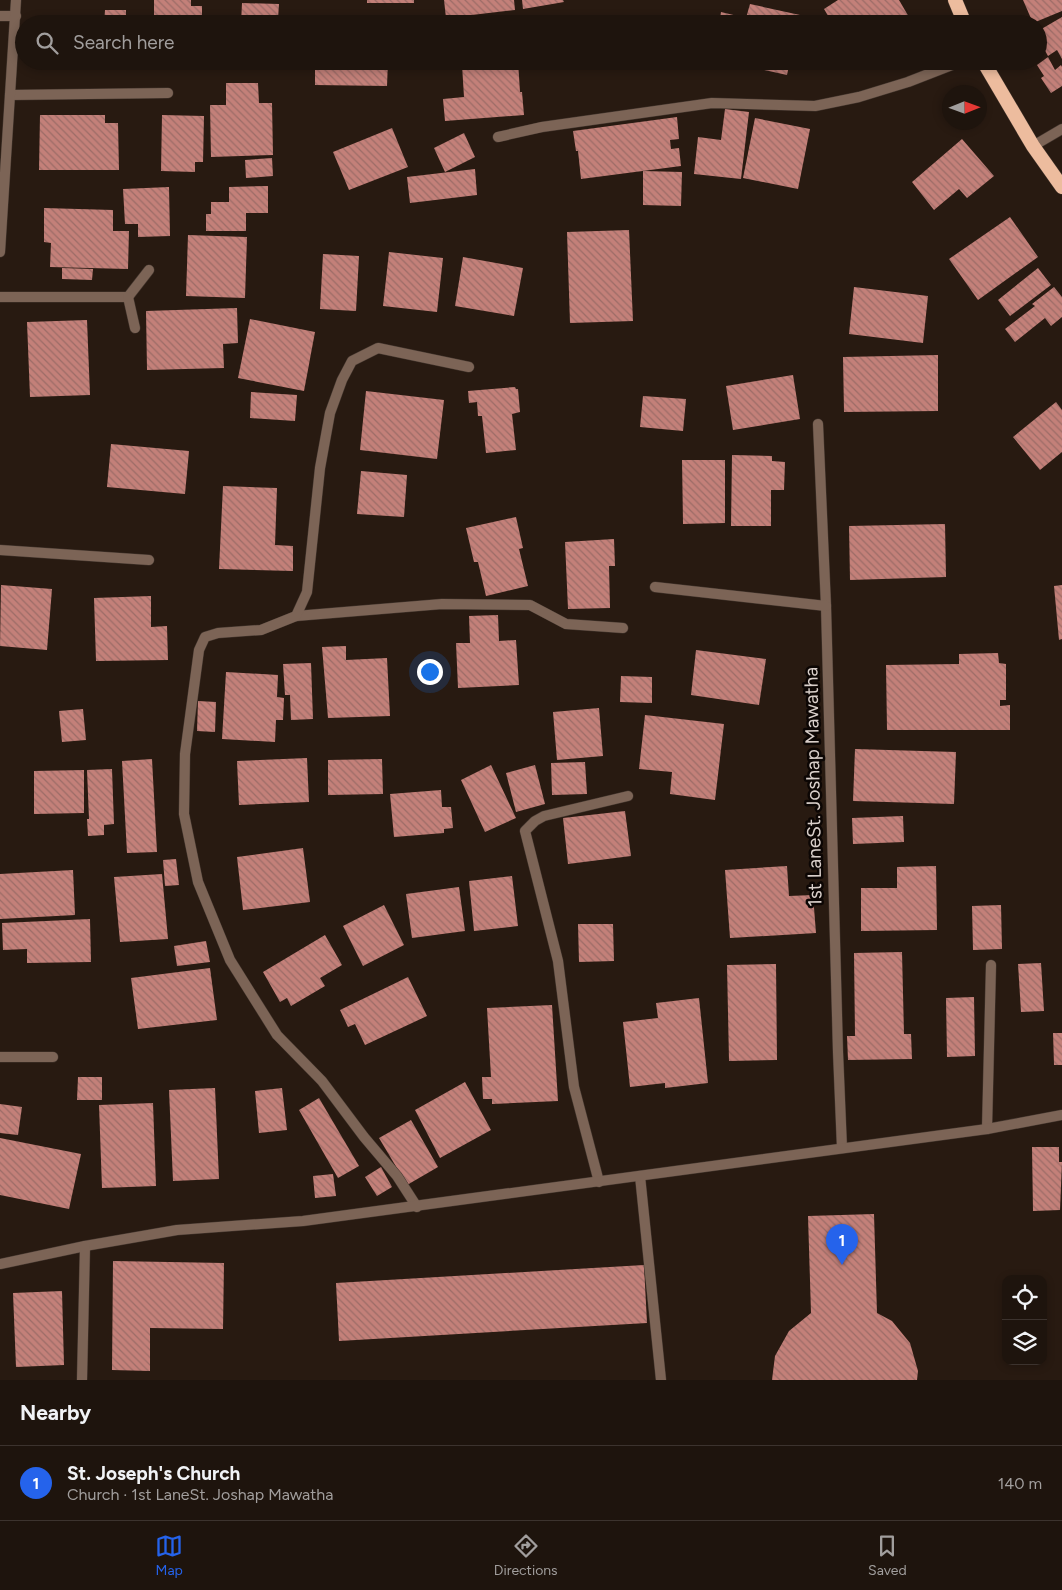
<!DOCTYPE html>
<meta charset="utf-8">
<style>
:root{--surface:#1e140d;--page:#261d16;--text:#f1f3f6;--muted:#a19e9d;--line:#3c332e;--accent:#2563eb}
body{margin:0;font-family:Figtree,sans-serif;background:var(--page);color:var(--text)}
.controls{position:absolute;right:15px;bottom:15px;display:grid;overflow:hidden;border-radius:10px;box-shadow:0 2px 8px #0003}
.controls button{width:45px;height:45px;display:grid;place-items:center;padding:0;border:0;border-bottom:1px solid var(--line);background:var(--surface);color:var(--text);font:25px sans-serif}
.compass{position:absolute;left:942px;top:85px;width:45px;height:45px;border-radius:50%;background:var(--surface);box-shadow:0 2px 8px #0003;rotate:89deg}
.you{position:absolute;left:429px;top:671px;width:18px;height:18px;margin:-12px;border:4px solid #fff;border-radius:50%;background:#1a73e8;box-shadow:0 0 0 8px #1a73e833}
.badge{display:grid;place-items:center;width:32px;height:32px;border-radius:50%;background:var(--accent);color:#fff;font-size:16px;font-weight:700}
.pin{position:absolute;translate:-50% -41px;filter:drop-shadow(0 1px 2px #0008)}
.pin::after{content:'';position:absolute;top:26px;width:18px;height:15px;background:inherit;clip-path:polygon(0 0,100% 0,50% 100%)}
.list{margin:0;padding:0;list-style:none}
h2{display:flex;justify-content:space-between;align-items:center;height:65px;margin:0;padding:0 20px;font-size:21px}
h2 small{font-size:16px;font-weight:400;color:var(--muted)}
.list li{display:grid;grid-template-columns:32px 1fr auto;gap:15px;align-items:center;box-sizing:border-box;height:75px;padding:0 20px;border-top:1px solid var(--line)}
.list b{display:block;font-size:19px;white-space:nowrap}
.list p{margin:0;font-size:16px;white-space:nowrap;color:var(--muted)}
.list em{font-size:16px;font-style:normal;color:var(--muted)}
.icon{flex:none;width:28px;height:28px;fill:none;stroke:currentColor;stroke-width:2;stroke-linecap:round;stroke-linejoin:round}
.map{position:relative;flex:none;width:1062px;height:1380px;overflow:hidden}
.search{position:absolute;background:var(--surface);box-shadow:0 2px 8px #0003;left:15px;right:15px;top:15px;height:55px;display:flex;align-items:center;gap:12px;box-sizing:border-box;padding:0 18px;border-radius:28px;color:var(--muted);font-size:19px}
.sheet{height:140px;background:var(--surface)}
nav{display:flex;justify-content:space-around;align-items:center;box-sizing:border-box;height:70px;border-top:1px solid var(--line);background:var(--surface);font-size:14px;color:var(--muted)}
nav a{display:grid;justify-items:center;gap:2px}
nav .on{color:var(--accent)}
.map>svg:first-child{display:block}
.building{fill:url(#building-back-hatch)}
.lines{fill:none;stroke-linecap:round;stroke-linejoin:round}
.minor-casing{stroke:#44372f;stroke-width:11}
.tertiary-casing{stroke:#44372f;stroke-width:11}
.trunk-casing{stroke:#44372f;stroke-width:15}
.minor{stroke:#7c6456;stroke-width:10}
.tertiary{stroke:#7c6456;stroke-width:10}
.trunk{stroke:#edbc9e;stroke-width:14}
.labels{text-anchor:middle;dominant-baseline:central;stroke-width:5;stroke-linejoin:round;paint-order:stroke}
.street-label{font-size:19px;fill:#d9cfca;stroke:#0c0604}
</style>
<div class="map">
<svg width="1062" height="1380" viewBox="0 0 1062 1380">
<defs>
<pattern id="building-back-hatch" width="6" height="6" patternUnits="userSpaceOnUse" patternTransform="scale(1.25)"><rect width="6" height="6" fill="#c38079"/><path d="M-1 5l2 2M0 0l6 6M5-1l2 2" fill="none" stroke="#9c6c67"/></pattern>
</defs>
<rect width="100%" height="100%" fill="#281a11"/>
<g class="building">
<path d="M154,0H191V6H202V24H186V17L154,18Z"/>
<rect x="367" y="0" width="47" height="3"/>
<path d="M444,0H514L515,10L446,18Z"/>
<path d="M522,0H563L564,2L523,9Z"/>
<path d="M838,0H899L913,24H833L824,9Z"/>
<path d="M1023,0H1062V11L1033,23Z"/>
<path d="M242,3L279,4L278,19L287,20V24H241Z"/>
<path d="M750,4L800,15L798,24H719L721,12L746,18Z"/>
<path d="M105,10H126V24H104Z"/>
<path d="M1062,17V59L1057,50L1048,56L1038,38V31Z"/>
<path d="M1048,57L1055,70L1061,65L1062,67V86L1051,93L1041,78L1044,76L1037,65Z"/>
<rect x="93" y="61" width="38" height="9"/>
<rect x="162" y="61" width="49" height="5"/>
<path d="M315,61H388L387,86L315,85Z"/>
<path d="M518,61L520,92H522L524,115L445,121L443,99L464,97L462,65Z"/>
<path d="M737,61H790L787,75L736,64Z"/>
<path d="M226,83H258L259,103H272L273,155L211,157L210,105H226Z"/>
<path d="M725,109L749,112L741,179L694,174L698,137L721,140Z"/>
<path d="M40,115H105V123H118L119,170H39Z"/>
<path d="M162,115L204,116L203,162H195V172L161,171Z"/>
<path d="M677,117L679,139L670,140L671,149L679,148L681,166L581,179L578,151H576L573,131Z"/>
<path d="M755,118L810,129L798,189L743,178Z"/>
<path d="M392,128L408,167L349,190L333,152Z"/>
<path d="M464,133L475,157L445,172L434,148Z"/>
<path d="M962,139L994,176L967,198L959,189L934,210L912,182Z"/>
<path d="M272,158L273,176L246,178L245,160Z"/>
<path d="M475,169L477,195L410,203L407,177Z"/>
<path d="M643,171L682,172L681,206L643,205Z"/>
<path d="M268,186V213H246V231H206V214H211V202H229V187Z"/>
<path d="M169,187L170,236L138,237V224H125L123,189Z"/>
<path d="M44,208L113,210V231H129L128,269L50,267L51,243L44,242Z"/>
<path d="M1010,217L1038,257L978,300L949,259Z"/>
<path d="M629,230L633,321L570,323L567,232Z"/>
<path d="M188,235L247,237L245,298L186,296Z"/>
<path d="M389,252L443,258L437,312L383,306Z"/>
<path d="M323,254L359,256L356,311L320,309Z"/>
<path d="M463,257L523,268L514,316L455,306Z"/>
<path d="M62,268L93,269L92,280L62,279Z"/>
<path d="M1038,268L1051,285L1010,316L998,300Z"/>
<path d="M854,287L928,296L923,343L849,334Z"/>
<path d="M1054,287L1062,297V317L1051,326L1045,318L1015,342L1005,329L1035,306L1032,304Z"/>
<path d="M237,308L238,343L223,344L224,368L147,370L146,311Z"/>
<path d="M250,319L315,332L304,391L238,378Z"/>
<path d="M87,320L90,395L30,397L27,322Z"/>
<path d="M938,355V411L844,412L843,357Z"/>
<path d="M793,375L800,419L733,430L726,386Z"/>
<path d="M515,387L516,389H518L520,412L512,414L516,450L486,453L482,416H478L477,402L469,403L468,391Z"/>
<path d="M366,391L444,400L437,459L360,450Z"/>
<path d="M251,392L297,395L295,421L250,418Z"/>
<path d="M643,396L686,399L683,431L640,427Z"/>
<path d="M1056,402L1062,410V452L1040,470L1013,437Z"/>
<path d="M111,444L189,451L185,494L107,487Z"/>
<path d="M732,455L772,456V461L785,462L784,490H771V526H731Z"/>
<path d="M682,460H725V523L683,524Z"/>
<path d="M361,471L407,475L404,517L357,514Z"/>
<path d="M223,486L277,488L275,545L293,546V571L219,569Z"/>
<path d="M516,517L523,548L519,549L528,586L486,596L478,562H474L466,528Z"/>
<path d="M945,524L946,577L850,580L849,526Z"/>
<path d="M614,539L615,566H609L610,608L568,609L565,542Z"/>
<path d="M1,585L52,589L47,650L0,646Z"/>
<path d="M1062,585V639L1059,640L1054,586Z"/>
<path d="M151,596V627L167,626L168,660L96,661L94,598Z"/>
<path d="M498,615L499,641L516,640L519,685L458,688L456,643H470L469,616Z"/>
<path d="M346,646V660L387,658L390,716L328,718L322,647Z"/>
<path d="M696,650L766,659L759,705L691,695Z"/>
<path d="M998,653L999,663L1006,664V700H1000V706L1010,705V730H887L886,665L959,664V654Z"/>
<path d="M311,663L313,719L291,720L290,695H285L283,664Z"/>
<path d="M226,672L278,675L277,697L284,698L283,720H276L275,742L222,739Z"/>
<path d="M621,676L652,677V703L620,702Z"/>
<path d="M198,701L216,702L215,732L197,731Z"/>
<path d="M599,708L603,756L557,760L553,712Z"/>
<path d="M83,709L86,740L62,742L59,711Z"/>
<path d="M645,715L724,724L715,800L670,794L672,772L639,769Z"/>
<path d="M855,749L956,752L954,804L853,801Z"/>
<path d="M307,758L309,802L239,805L237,761Z"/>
<path d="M152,759L157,852L127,853L122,761Z"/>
<path d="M382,759L383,794L328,795V760Z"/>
<path d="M585,762L587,794L552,795L551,763Z"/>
<path d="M491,765L516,818L485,832L461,780Z"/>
<path d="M535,765L545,804L516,812L506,773Z"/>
<path d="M112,769L114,824L104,825V835L88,836L87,819H89L87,770Z"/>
<path d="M84,770V813L34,814V771Z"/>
<path d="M441,790L442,807H451L453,828L444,829V833L394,837L390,794Z"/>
<path d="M625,811L631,856L568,864L563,818Z"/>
<path d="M903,816L904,842L853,844L852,818Z"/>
<path d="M303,848L310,902L243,910L237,857Z"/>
<path d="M176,859L179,885L165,886L163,860Z"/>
<path d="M787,866L789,896L813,895L816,933L730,938L725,870Z"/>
<path d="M936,866L937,930L861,931V888H897V867Z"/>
<path d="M73,870L75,915L0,919V874Z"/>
<path d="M162,874L168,939L120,942L114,877Z"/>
<path d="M512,876L518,926L474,931L469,881Z"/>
<path d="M459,887L465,931L412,938L406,894Z"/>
<path d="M384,905L404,945L363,966L343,926Z"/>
<path d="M1001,905L1002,949L973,950L972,906Z"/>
<path d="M90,919L91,962L27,963V949L3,950L2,923Z"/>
<path d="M578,924H613L614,961L579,962Z"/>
<path d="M325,935L342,965L320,978L325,986L291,1006L287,998L280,1002L263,972Z"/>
<path d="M206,941L210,962L177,966L174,946Z"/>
<path d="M902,952L904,1034H911L912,1059L848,1060L847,1036H855L854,953Z"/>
<path d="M1041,963L1044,1011L1021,1012L1018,964Z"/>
<path d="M776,964L777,1060L729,1061L727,965Z"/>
<path d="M210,968L217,1020L138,1029L131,978Z"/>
<path d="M408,977L427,1016L365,1045L355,1024L348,1027L340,1010Z"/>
<path d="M974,997L975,1056L947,1057L946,998Z"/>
<path d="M699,998L708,1083L665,1088V1083L630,1087L623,1022L658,1018L656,1003Z"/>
<path d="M552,1005L558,1101L492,1104V1099H483L482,1077H491L487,1008Z"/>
<path d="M1053,1033H1062V1065H1054Z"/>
<path d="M78,1077H102V1100H77Z"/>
<path d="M465,1082L491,1130L440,1158L415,1110Z"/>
<path d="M215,1088L219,1179L173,1181L169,1090Z"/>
<path d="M282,1088L287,1130L259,1133L255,1091Z"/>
<path d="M319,1098L359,1166L338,1178L299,1110Z"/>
<path d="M153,1103L156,1186L102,1188L99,1105Z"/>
<path d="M0,1104L22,1107L18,1135L0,1133Z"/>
<path d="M411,1120L438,1167L407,1185L379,1138Z"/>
<path d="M0,1138L81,1154L69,1209L0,1195Z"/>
<path d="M1032,1147H1059V1162H1062L1060,1210L1033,1211Z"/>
<path d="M381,1167L392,1187L377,1196L365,1177Z"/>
<path d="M333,1174L336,1196L315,1198L313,1176Z"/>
<path d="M874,1214L877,1313L892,1321L910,1343L918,1371L917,1380H772L775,1356L789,1331L811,1313L808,1216Z"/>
<path d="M113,1261L224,1263L223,1329L150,1328V1371L112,1370Z"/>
<path d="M644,1265L647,1323L339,1341L336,1283Z"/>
<path d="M62,1291L64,1365L16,1367L13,1293Z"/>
</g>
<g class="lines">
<g class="minor-casing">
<g id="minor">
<path d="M0,16H16"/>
<path d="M10,95L168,93"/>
<path d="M498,137L542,127L712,103L815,106L859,97L908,82L962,61"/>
<path d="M1033,146L1062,129"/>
<path d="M0,297H128L149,270"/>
<path d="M128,297L135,328"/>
<path d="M818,424L826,606L838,1052L842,1148"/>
<path d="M0,550L149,560"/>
<path d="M655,587L826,606"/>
<path d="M296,616L442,604L530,605L566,624L623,628"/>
<path d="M0,1057H53"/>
<path d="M987,1129L991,965"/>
<path d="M640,1176L661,1380"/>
<path d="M599,1182L574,1087L558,961L525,831L535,821L544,816L628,796"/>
<path d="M417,1207L397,1176L364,1137L322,1081L277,1035L230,960L198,882L184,814L185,754L199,650L205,637L218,633L261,630L296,616L307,592L320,468L330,413L342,380L352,361L378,348L469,367"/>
<path d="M0,1264L85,1246L177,1230L303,1221L987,1129L1062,1115"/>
<path d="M82,1380L85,1246"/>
</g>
</g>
<g class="tertiary-casing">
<path id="tertiary" d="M0,252L16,0"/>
</g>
<g class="trunk-casing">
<g id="trunk">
<path d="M955,0L965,24"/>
<path d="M983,61L1033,146L1062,187"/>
</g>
</g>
<use href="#minor" class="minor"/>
<use href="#tertiary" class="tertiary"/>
<use href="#trunk" class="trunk"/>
</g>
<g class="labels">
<g class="street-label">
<text transform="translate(813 787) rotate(-91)">1st LaneSt. Joshap Mawatha</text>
</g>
</g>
</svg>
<div class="controls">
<button><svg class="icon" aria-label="locate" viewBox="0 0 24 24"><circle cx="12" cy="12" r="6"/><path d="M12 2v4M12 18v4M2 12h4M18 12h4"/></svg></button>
<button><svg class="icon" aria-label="layers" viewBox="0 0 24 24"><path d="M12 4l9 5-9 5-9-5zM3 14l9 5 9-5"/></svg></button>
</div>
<svg class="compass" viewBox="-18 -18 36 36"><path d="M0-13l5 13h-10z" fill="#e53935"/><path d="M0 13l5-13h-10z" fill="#a19e9d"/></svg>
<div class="you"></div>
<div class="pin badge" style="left:842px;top:1265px">1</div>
<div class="search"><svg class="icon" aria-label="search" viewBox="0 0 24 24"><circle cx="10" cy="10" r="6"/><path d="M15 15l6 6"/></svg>Search here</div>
</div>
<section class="sheet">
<h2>Nearby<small></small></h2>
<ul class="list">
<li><span class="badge">1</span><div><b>St. Joseph's Church</b><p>Church · 1st LaneSt. Joshap Mawatha</p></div><em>140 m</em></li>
</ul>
</section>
<nav>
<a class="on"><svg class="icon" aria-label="map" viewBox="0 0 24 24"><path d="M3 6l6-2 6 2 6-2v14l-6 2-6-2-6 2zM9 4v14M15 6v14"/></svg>Map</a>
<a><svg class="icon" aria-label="directions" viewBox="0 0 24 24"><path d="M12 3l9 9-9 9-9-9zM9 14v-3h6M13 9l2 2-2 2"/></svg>Directions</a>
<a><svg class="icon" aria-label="saved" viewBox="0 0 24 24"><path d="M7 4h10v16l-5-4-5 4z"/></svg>Saved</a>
</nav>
